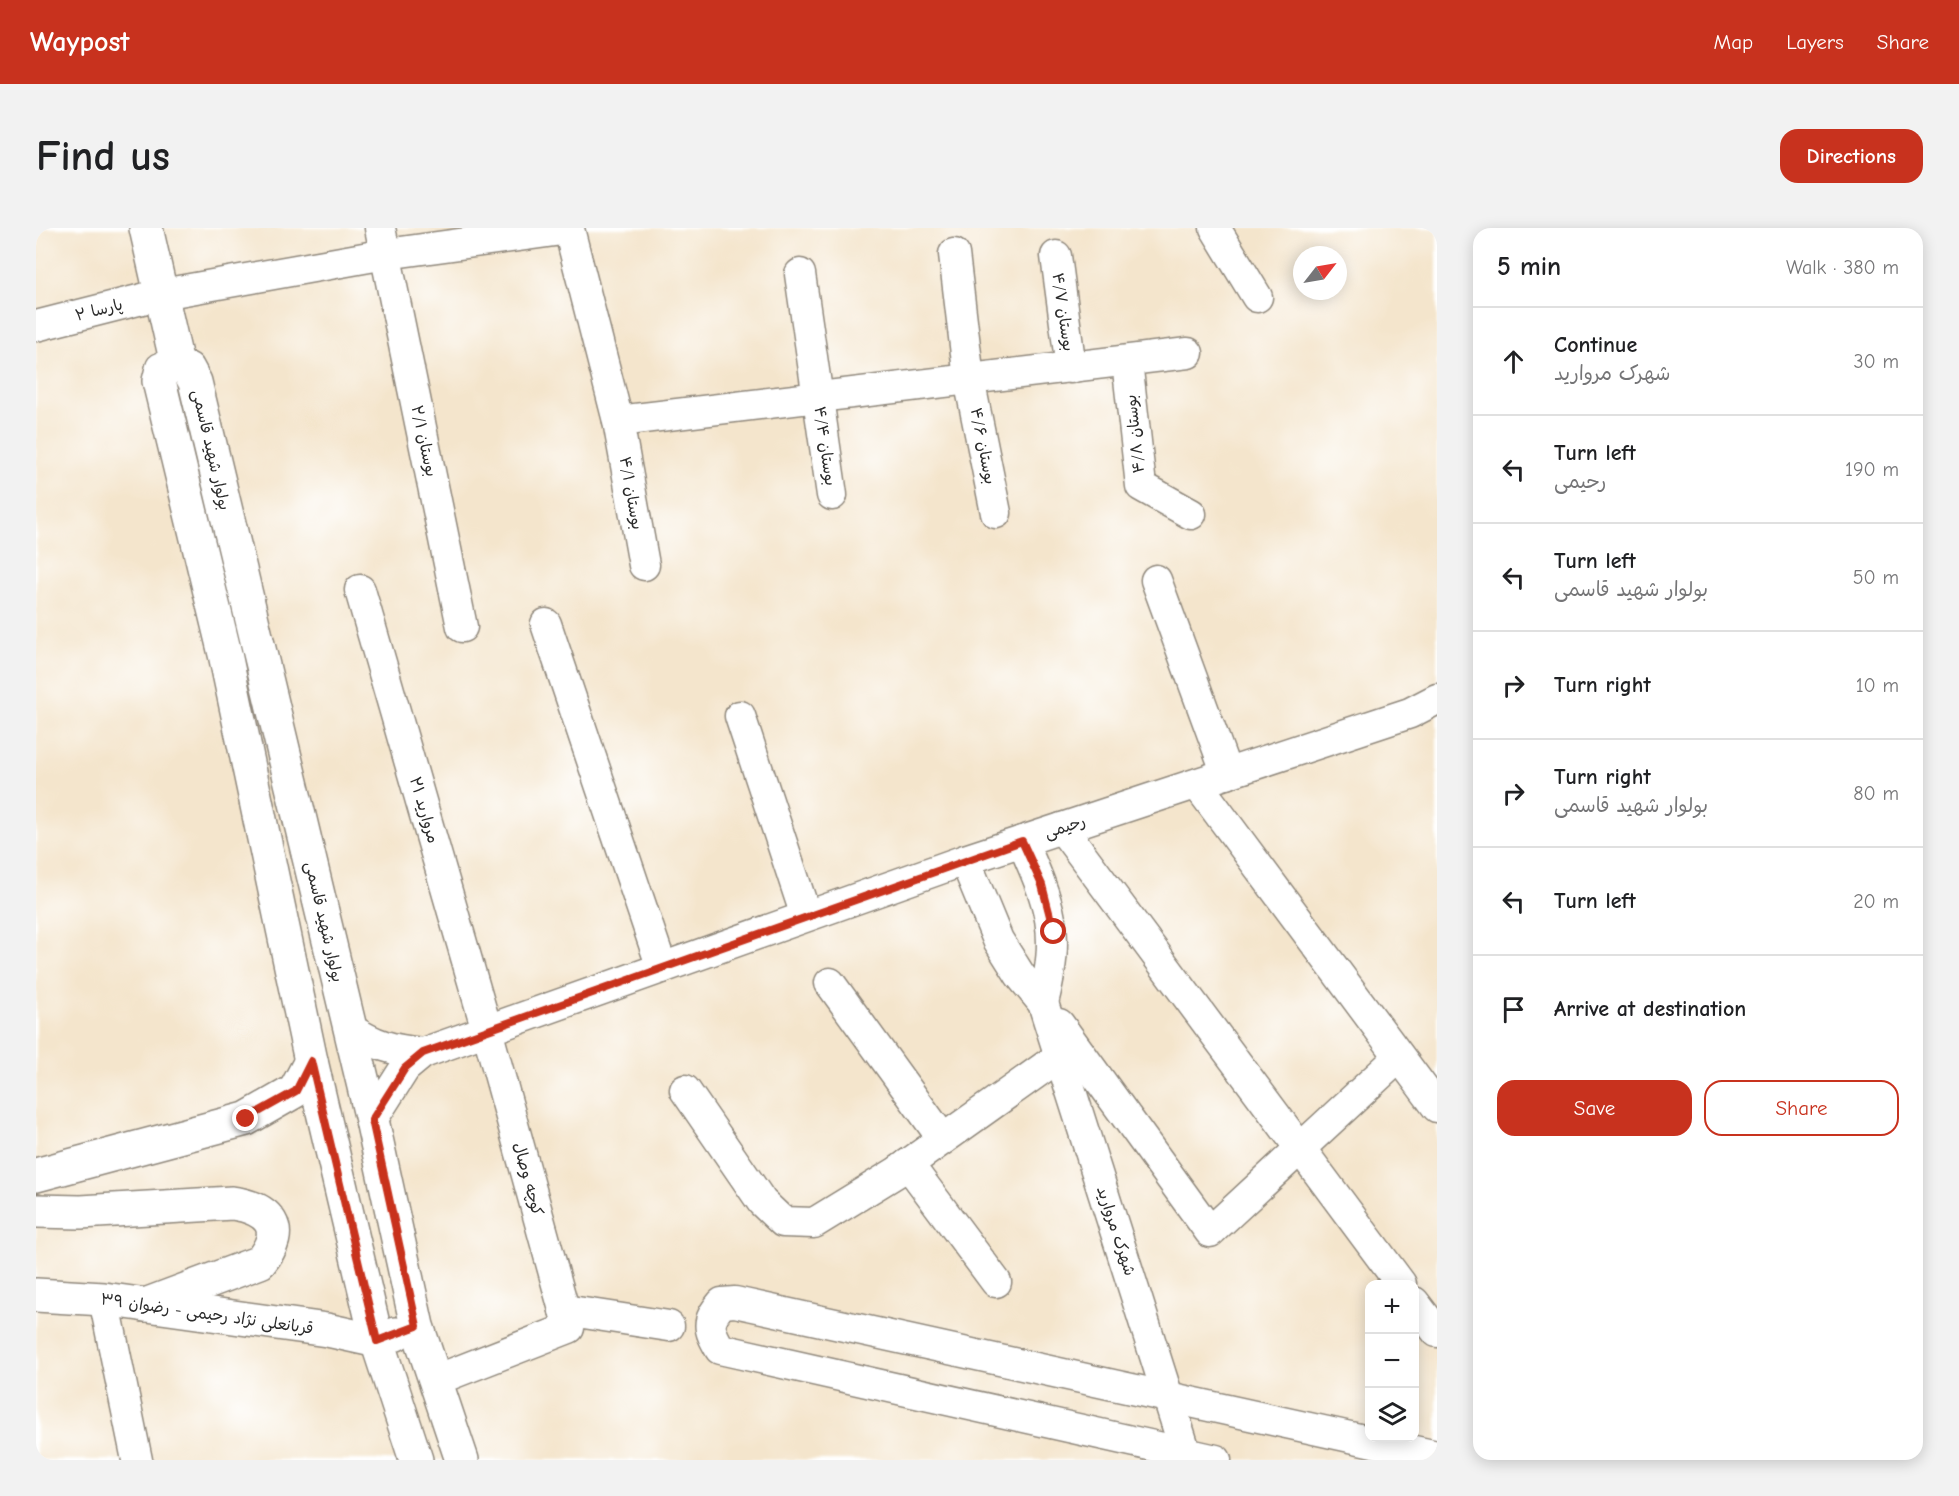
<!DOCTYPE html>
<meta charset="utf-8">
<style>
:root{--surface:#fff;--page:#f2f2f2;--text:#202124;--muted:#757577;--line:#e0e0e0;--accent:#c8321e}
body{margin:0;font-family:"Comic Neue","Playpen Sans Arabic",sans-serif;background:var(--page);color:var(--text)}
.controls{position:absolute;right:18px;bottom:18px;display:grid;overflow:hidden;border-radius:12px;box-shadow:0 3px 15px #0003}
.controls button{width:54px;height:54px;display:grid;place-items:center;padding:0;border:0;border-bottom:2px solid var(--line);background:var(--surface);color:var(--text);font:30px sans-serif}
.compass{position:absolute;left:1257px;top:18px;width:54px;height:54px;border-radius:50%;background:var(--surface);box-shadow:0 3px 15px #0003;rotate:59deg}
.stop{position:absolute;width:18px;height:18px;margin:-14px;border:4px solid #c8321e;border-radius:50%;background:#fff}
.stop.end{background:#c8321e;border-color:#fff;box-shadow:0 2px 6px #0008}
.list{margin:0;padding:0;list-style:none}
h2{display:flex;justify-content:space-between;align-items:center;height:78px;margin:0;padding:0 24px;font-size:26px}
h2 small{font-size:20px;font-weight:400;color:var(--muted)}
.list li{display:grid;grid-template-columns:39px 1fr auto;gap:18px;align-items:center;box-sizing:border-box;height:108px;padding:0 24px;border-top:2px solid var(--line)}
.list b{display:block;font-size:22px;white-space:nowrap}
.list p{margin:0;font-size:20px;white-space:nowrap;color:var(--muted)}
.list em{font-size:20px;font-style:normal;color:var(--muted)}
.actions{display:flex;gap:12px;padding:18px 24px}
.actions a{flex:1;padding:14px 0;border:2px solid var(--accent);border-radius:18px;text-align:center;font-size:21px;color:var(--accent)}
.actions .main{background:var(--accent);color:#fff}
.icon{flex:none;width:33px;height:33px;fill:none;stroke:currentColor;stroke-width:2;stroke-linecap:round;stroke-linejoin:round}
.map{position:relative;flex:none;width:1401px;height:1232px;overflow:hidden;border-radius:18px}
header{display:flex;align-items:center;gap:36px;box-sizing:border-box;height:84px;padding:0 30px;background:var(--accent);color:#fff}
header strong{font-size:28px}
nav{display:flex;gap:33px;margin-inline-start:auto;font-size:21px}
.intro{display:flex;align-items:center;justify-content:space-between;box-sizing:border-box;height:144px;padding:0 36px}
h1{margin:0;font-size:42px}
.button{padding:15px 27px;border-radius:18px;background:var(--accent);color:#fff;font-size:21px;font-weight:700}
main{display:flex;gap:36px;padding:0 36px}
aside{flex:1;background:var(--surface);border-radius:18px;box-shadow:0 3px 15px #0003}
.map>svg:first-child{display:block}
.lines{fill:none;stroke-linecap:round;stroke-linejoin:round}
.street-casing{stroke:#90887c;stroke-width:33}
.secondary-casing{stroke:#90887c;stroke-width:36}
.street{stroke:#fff;stroke-width:30}
.secondary{stroke:#fff;stroke-width:33}
.route{stroke:#c8321e;stroke-width:8}
.labels{text-anchor:middle;dominant-baseline:central;stroke-width:4.5;stroke-linejoin:round;paint-order:stroke}
.street-label{font-size:16px;fill:#2b2b2b;stroke:#fff}
</style>
<header>
<strong>Waypost</strong>
<nav><a>Map</a><a>Layers</a><a>Share</a></nav>
</header>
<div class="intro"><h1>Find us</h1><a class="button">Directions</a></div>
<main>
<div class="map">
<svg width="1401" height="1232" viewBox="0 0 1401 1232">
<rect width="100%" height="100%" fill="#fff"/>
<filter id="ink" filterUnits="userSpaceOnUse"><feTurbulence type="fractalNoise" baseFrequency=".0167" numOctaves="2"/><feDisplacementMap in="SourceGraphic" scale="12" xChannelSelector="R" yChannelSelector="G"/><feConvolveMatrix kernelMatrix="1 2 1 2 8 2 1 2 1" color-interpolation-filters="sRGB"/></filter>
<filter id="wash" filterUnits="userSpaceOnUse"><feTurbulence type="fractalNoise" baseFrequency=".008" numOctaves="4" result="noise"/><feDisplacementMap in="SourceGraphic" scale="24" xChannelSelector="R" yChannelSelector="G"/><feGaussianBlur stdDeviation="1.35" result="paint"/><feColorMatrix in="noise" values="0 0 0 0 0 0 0 0 0 0 0 0 0 0 0 0 0 1.4 0 .05"/><feComposite in="paint" operator="in"/></filter>
<g filter="url(#wash)">
<rect width="100%" height="100%" fill="#f4e5cc"/>
</g>
<g filter="url(#ink)">
<g class="lines">
<g class="street-casing">
<g id="street">
<path d="M344,0L426,399"/>
<path d="M1179,0L1221,69"/>
<path d="M918,26L933,151L960,285"/>
<path d="M1020,28L1035,140"/>
<path d="M764,46L796,267"/>
<path d="M0,98L126,66L350,26L533,1L582,193L608,337"/>
<path d="M1091,133L1105,258L1155,286"/>
<path d="M582,193L1152,125"/>
<path d="M1120,352L1191,546"/>
<path d="M324,362L451,802L533,1100L400,1152"/>
<path d="M510,396L626,740"/>
<path d="M704,488L770,688"/>
<path d="M1161,556L1401,879"/>
<path d="M1026,600L1365,1056"/>
<path d="M986,613C1015,679 1025,703 1007,775"/>
<path d="M929,632L962,712L984,747L1007,775L1152,1232"/>
<path d="M794,755L907,911"/>
<path d="M1023,796L1174,1004L1363,829"/>
<path d="M313,800C339,817 355,822 387,825"/>
<path d="M649,862L726,974L747,994L778,995L861,944L1024,828"/>
<path d="M336,892L369,840L387,825L929,632L1374,485L1401,471"/>
<path d="M872,936L960,1054"/>
<path d="M68,1071L101,1232"/>
<path d="M1378,1074L1401,1104"/>
<path d="M528,1082L633,1098"/>
<path d="M1180,1232L684,1121C672,1100 670,1094 686,1075L699,1074L1401,1228"/>
</g>
</g>
<g class="secondary-casing">
<g id="secondary">
<path d="M110,0L141,136"/>
<path d="M0,947L210,891L259,863L275,833"/>
<path d="M0,983L45,984L196,975C233,980 252,1001 224,1034L109,1077"/>
<path d="M0,1067L68,1071L291,1102L341,1113L360,1106"/>
<path d="M380,1232L341,1113L275,833L189,426L123,153L126,141L141,136L152,141L159,154L336,892L381,1098L426,1232"/>
</g>
</g>
<use href="#street" class="street"/>
<use href="#secondary" class="secondary"/>
</g>
</g>
<g class="lines" filter="url(#ink)">
<path class="route" d="M210,891L260,863L275,833L341,1113L381,1098L336,892L369,840L387,825L986,613L1006,657L1018,704"/>
</g>
<g class="labels">
<g class="street-label">
<text transform="translate(63 82) rotate(-14)">پارسا ۲</text>
<text transform="translate(1027 84) rotate(82)">بوستان ۴/۷</text>
<text transform="translate(1099 206) rotate(-96)">بوستان ۴/۸</text>
<text transform="translate(388 213) rotate(78)">بوستان ۲/۱</text>
<text transform="translate(789 218) rotate(82)">بوستان ۴/۴</text>
<text transform="translate(947 218) rotate(79)">بوستان ۴/۶</text>
<text transform="translate(175 222) rotate(77)">بولوار شهید قاسمی</text>
<text transform="translate(595 265) rotate(80)">بوستان ۴/۱</text>
<text transform="translate(388 582) rotate(74)">مروارید ۲۱</text>
<text transform="translate(1029 599) rotate(-18)">رحیمی</text>
<text transform="translate(288 694) rotate(77)">بولوار شهید قاسمی</text>
<text transform="translate(492 951) rotate(75)">کوچه وصال</text>
<text transform="translate(1080 1003) rotate(72)">شهرک مروارید</text>
<text transform="translate(171 1086) rotate(8)">قربانعلی نژاد رحیمی - رضوان ۳۹</text>
</g>
</g>
</svg>
<div class="controls">
<button>+</button>
<button>−</button>
<button><svg class="icon" aria-label="layers" viewBox="0 0 24 24"><path d="M12 4l9 5-9 5-9-5zM3 14l9 5 9-5"/></svg></button>
</div>
<svg class="compass" viewBox="-18 -18 36 36"><path d="M0-13l5 13h-10z" fill="#e53935"/><path d="M0 13l5-13h-10z" fill="#757577"/></svg>
<div class="stop" style="left:1018px;top:704px"></div>
<div class="stop end" style="left:210px;top:891px"></div>
</div>
<aside>
<h2>5 min<small>Walk · 380 m</small></h2>
<ul class="list">
<li><svg class="icon" aria-label="ahead" viewBox="0 0 24 24"><path d="M12 20V5M6 11l6-6 6 6"/></svg><div><b>Continue</b><p>شهرک مروارید</p></div><em>30 m</em></li>
<li><svg class="icon" aria-label="left" viewBox="0 0 24 24"><path d="M17 20v-9H6M10 6l-5 5 5 5"/></svg><div><b>Turn left</b><p>رحیمی</p></div><em>190 m</em></li>
<li><svg class="icon" aria-label="left" viewBox="0 0 24 24"><path d="M17 20v-9H6M10 6l-5 5 5 5"/></svg><div><b>Turn left</b><p>بولوار شهید قاسمی</p></div><em>50 m</em></li>
<li><svg class="icon" aria-label="right" viewBox="0 0 24 24"><path d="M7 20v-9h11M14 6l5 5-5 5"/></svg><div><b>Turn right</b></div><em>10 m</em></li>
<li><svg class="icon" aria-label="right" viewBox="0 0 24 24"><path d="M7 20v-9h11M14 6l5 5-5 5"/></svg><div><b>Turn right</b><p>بولوار شهید قاسمی</p></div><em>80 m</em></li>
<li><svg class="icon" aria-label="left" viewBox="0 0 24 24"><path d="M17 20v-9H6M10 6l-5 5 5 5"/></svg><div><b>Turn left</b></div><em>20 m</em></li>
<li><svg class="icon" aria-label="arrive" viewBox="0 0 24 24"><path d="M6 21V4h12l-3 4 3 4H6"/></svg><div><b>Arrive at destination</b></div></li>
</ul>
<div class="actions"><a class="main">Save</a><a>Share</a></div>
</aside>
</main>
